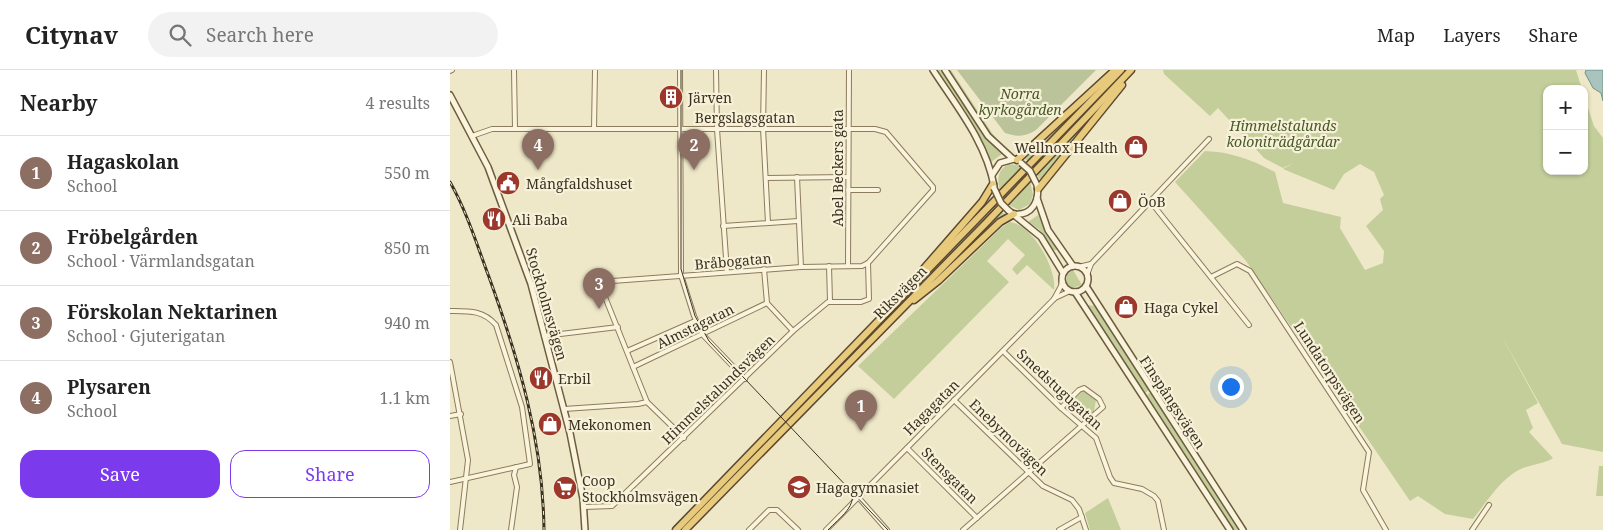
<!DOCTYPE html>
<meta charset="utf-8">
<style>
:root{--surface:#fff;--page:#f2f2f2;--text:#222;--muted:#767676;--line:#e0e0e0;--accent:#7c3aed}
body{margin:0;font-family:"Noto Serif",serif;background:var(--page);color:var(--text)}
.controls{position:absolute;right:15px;top:15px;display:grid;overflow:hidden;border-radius:10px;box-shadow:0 1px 4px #0004}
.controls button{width:45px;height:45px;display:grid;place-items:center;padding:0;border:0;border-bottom:1px solid var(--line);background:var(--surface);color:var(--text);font:25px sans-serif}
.you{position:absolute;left:780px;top:316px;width:18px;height:18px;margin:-12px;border:4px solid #fff;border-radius:50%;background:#1a73e8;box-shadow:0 0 0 8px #1a73e833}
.badge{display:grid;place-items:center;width:32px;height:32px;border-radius:50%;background:var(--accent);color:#fff;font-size:16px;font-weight:700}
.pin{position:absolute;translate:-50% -41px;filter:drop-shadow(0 1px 2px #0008)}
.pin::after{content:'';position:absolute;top:26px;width:18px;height:15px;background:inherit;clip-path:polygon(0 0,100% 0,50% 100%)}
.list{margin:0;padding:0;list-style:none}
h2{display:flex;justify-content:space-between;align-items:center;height:65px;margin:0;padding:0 20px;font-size:21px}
h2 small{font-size:16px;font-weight:400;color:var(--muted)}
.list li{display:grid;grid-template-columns:32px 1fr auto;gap:15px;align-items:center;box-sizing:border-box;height:75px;padding:0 20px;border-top:1px solid var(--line)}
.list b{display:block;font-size:19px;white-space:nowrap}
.list p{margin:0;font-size:16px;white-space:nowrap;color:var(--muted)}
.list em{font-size:16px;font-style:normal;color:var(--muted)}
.actions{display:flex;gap:10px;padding:15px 20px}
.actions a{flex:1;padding:11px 0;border:1px solid var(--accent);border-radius:15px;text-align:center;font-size:18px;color:var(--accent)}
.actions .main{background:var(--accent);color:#fff}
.icon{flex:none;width:28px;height:28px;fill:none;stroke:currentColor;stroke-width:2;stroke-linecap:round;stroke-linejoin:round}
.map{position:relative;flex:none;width:1153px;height:460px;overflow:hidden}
header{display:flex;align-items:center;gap:30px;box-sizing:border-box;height:70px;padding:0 25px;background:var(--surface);border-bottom:1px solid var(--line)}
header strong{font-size:24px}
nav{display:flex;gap:28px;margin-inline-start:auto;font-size:18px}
.search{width:350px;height:45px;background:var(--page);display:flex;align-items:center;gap:12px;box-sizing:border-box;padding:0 18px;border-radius:28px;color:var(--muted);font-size:19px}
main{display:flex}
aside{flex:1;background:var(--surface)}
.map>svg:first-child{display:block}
.green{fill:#c3ce9b}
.cemetery{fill:#bac39a}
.water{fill:#a9c3be;stroke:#6f928d}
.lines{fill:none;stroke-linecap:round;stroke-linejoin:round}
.minor-casing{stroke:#8c7b5c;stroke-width:6}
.secondary-casing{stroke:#6e5c3f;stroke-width:8}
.trunk-casing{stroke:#5a4830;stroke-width:9}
.minor{stroke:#faf4dc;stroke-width:4}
.secondary{stroke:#faf4dc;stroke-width:5}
.trunk{stroke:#e8ca7c;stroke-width:6}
.tram{stroke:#3c3120;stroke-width:1}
.rail-casing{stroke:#3c3120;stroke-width:3}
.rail{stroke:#f6f1d8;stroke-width:1;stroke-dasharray:4;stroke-linecap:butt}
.secondary-bridge-casing{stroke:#6e5c3f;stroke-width:8;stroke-linecap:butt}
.secondary-bridge{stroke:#faf4dc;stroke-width:5}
.labels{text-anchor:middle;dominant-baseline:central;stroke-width:4.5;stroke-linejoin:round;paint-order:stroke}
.park-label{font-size:14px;font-style:italic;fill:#475926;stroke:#f6f1d8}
.poi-label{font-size:14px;fill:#3c3120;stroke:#f6f1d8;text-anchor:start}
.street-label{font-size:14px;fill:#3c3120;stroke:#f6f1d8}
</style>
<header>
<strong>Citynav</strong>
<div class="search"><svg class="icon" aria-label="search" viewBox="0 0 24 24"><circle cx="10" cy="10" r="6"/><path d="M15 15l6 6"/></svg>Search here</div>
<nav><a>Map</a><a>Layers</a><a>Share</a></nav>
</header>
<main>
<aside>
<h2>Nearby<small>4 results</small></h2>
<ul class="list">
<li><span class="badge" style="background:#8d6e63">1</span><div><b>Hagaskolan</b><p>School</p></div><em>550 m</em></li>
<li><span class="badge" style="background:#8d6e63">2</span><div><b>Fröbelgården</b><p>School · Värmlandsgatan</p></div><em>850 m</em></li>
<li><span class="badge" style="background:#8d6e63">3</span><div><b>Förskolan Nektarinen</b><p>School · Gjuterigatan</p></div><em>940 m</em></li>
<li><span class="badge" style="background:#8d6e63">4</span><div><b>Plysaren</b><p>School</p></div><em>1.1 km</em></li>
</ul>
<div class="actions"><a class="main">Save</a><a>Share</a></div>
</aside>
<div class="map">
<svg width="1153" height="460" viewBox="0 0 1153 460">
<rect width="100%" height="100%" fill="#efe8c8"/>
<g class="green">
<path d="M486,0H492L532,61L552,84L541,92L531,69Z"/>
<path d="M499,0H501L542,63L557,81L539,61Z"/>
<path d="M713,0H1126L1132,19H1097V101H1134V26L1144,56L1153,68V382L1112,374L1050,263L1088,333L1076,340L1083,358L1079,362L1103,388C1093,395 1078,394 1067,401C1048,412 1037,432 1023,449L995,444L968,426L960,431L796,191L725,112L755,81C782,82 802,90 825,102L833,133L891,147L890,158L915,200L933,193L934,181L916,156L933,140L930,129L934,125L924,102L910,94L894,104L884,120L833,99L844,93L833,98L814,88L768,38L760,46L714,4Z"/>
<path d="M658,9L580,93L575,89Z"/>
<path d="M668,18L590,110L587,104Z"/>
<path d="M559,94L567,95L574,100L551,124C547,112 546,100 559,94Z"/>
<path d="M580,111L583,125L580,134L569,140L557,134Z"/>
<path d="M547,135L548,137L340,347L339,346Z"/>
<path d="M551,141L555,145L478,217Z"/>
<path d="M588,145L609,180H603L589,159L578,152Z"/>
<path d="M560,152C583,155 607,199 604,220L577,195L567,205L562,199L575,185L558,169L537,191L559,212L444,329L408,296L552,157Z"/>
<path d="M623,200L632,215L622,218L616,213L617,204Z"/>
<path d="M638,235L645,236L699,320L695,323Z"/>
<path d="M634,321L646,330L644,341L636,350L632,349L621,338V331L630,322Z"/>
<path d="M701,322L790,460H784L697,325Z"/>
<path d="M1149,396H1153V426H1146Z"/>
<path d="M658,428L671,460H640L635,443Z"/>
</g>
<path class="cemetery" d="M507,0H646L586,60C575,67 568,67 555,63Z"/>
<path class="water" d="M1136,0H1153V31L1151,23L1143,18L1135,3Z"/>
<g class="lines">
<g class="minor-casing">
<g id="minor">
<path d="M64,0L65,59"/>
<path d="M230,0L231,205L244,246L253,265L295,309"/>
<path d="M266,0L267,59L277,202"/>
<path d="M314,0L313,58L318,153"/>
<path d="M0,1L2,0"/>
<path d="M144,59L145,0"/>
<path d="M22,66L42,59H425L436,62L483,117V120L418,193L412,196L351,197L149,212L197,332L234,368"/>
<path d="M347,107L351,197"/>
<path d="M316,108L398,107"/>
<path d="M398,120H428"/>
<path d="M700,131L799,255"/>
<path d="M273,156L348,151"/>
<path d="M379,196L380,231"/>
<path d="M398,196L399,0"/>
<path d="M628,197L641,194"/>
<path d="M314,199L317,233L343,261"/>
<path d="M637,205L641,194L759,69"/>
<path d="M761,207L787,194L800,201L919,382L913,420L936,460"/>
<path d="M604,229L611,216L612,209"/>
<path d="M0,241C19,241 33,240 46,255L72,337L80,394L0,412"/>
<path d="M94,266L168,257"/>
<path d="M177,281L245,251"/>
<path d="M553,281L611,338L646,368L660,407L664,413L692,419L704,426L708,431L714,460"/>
<path d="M0,292L18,390L10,460"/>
<path d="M183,297L317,233"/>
<path d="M504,330L593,416L622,430L629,439L636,460"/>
<path d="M114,339L188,334L197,332"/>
<path d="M0,346L11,344"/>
<path d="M457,378L527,448"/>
<path d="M408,427L437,460"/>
<path d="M134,437L162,436L343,261L378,232H411L419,229L418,193"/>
<path d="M61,460L67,417L64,405L66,397"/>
<path d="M299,460L319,440H327L348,460"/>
<path d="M376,460L605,228L620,221"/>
<path d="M513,460L653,337L649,329L634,318L629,320L611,338"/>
<path d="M609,460L632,447"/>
<path d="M1022,460L1039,435"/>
</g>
</g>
<g class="secondary-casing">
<g id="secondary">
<path d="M483,0C507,37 536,72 544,116"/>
<path d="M495,0L538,66L563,89"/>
<path d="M0,25L38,97L81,214L120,363L133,429L135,460"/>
<path d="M542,105L550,93L564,89"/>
<path d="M587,128L598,160L623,196"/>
<path d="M558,140L591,167L613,203"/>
<path d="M564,144C582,146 590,131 587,115"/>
<circle cx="625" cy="209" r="13"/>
<path d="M636,216L793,460"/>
<path d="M625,222L780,460"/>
</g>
</g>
<g class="trunk-casing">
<g id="trunk">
<path d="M567,90L665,0"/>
<path d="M588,119L672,15"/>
<path d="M457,218L532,132L543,114"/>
<path d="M464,230L488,211L550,152L564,144"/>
<path d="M226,460L671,0"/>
<path d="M235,460L537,152L681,0"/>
</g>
</g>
<use href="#minor" class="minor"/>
<use href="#secondary" class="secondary"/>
<use href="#trunk" class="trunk"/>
<g class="tram">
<path d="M231,0V199L245,246L259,271L438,460"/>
<path d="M378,460C389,448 410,435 400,417"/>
</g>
<g class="rail-casing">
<path id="rail" d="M0,112C17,142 27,175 39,207C69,290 93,371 94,460"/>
</g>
<use href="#rail" class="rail"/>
<g class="secondary-bridge-casing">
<g id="secondary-bridge">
<path d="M571,93L580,101L586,113"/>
<path d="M544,118L551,133L558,140"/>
</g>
</g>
<use href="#secondary-bridge" class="secondary-bridge"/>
</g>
<defs>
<g id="building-disc" transform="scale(1.25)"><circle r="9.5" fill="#9c372b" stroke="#f6f1d8"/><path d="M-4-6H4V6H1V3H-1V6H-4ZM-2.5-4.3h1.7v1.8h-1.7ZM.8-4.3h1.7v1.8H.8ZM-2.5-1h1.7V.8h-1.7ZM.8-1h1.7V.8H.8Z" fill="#fff"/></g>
<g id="shop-disc" transform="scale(1.25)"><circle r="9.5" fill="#9c372b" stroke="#f6f1d8"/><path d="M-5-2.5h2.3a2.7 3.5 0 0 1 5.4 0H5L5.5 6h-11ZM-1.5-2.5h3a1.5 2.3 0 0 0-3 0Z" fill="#fff"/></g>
<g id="civic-disc" transform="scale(1.25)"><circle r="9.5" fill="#9c372b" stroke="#f6f1d8"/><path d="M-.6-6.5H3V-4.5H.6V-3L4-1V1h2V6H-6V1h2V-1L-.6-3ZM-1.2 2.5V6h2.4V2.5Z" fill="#fff"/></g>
<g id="restaurant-disc" transform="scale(1.25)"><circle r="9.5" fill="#9c372b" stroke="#f6f1d8"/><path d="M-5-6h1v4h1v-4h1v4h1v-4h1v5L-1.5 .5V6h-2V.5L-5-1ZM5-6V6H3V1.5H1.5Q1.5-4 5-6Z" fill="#fff"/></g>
<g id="school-disc" transform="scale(1.25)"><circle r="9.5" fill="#9c372b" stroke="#f6f1d8"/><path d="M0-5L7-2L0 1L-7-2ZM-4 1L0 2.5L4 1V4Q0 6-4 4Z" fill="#fff"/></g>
<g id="supermarket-disc" transform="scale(1.25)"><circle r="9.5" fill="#9c372b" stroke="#f6f1d8"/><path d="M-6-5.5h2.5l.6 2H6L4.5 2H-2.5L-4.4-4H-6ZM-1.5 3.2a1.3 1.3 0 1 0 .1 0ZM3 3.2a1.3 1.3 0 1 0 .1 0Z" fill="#fff"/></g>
</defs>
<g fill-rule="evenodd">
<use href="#building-disc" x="221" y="27"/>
<use href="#shop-disc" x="686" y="77"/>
<use href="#civic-disc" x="58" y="113"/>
<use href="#shop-disc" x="670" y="131"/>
<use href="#restaurant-disc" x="44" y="149"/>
<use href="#shop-disc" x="676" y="237"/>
<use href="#restaurant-disc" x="91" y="308"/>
<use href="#shop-disc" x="100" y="354"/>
<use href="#school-disc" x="349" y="417"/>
<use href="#supermarket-disc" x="115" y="418"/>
</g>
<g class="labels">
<g class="park-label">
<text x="570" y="23">Norra<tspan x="570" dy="16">kyrkogården</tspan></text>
<text x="833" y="55">Himmelstalunds<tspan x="833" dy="16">koloniträdgårdar</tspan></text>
</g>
<g class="poi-label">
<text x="238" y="27">Järven</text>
<text x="668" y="77" text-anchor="end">Wellnox Health</text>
<text x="76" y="113">Mångfaldshuset</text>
<text x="688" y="131">ÖoB</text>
<text x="62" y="149">Ali Baba</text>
<text x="694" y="237">Haga Cykel</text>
<text x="108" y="308">Erbil</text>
<text x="118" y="354">Mekonomen</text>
<text x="132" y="410">Coop<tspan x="132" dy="16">Stockholmsvägen</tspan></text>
<text x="366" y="417">Hagagymnasiet</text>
</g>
<g class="street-label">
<text x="295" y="47">Bergslagsgatan</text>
<text transform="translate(387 98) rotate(-90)">Abel Beckers gata</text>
<text transform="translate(283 191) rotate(-5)">Bråbogatan</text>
<text transform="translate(450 222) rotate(-45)">Riksvägen</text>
<text transform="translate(97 234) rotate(74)">Stockholmsvägen</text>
<text transform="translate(245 256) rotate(-26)">Almstagatan</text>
<text transform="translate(880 302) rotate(57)">Lundatorpsvägen</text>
<text transform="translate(268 319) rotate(-44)">Himmelstalundsvägen</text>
<text transform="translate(610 319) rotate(43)">Smedstugugatan</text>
<text transform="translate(723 332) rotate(57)">Finspångsvägen</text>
<text transform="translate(481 337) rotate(-45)">Hagagatan</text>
<text transform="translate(559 367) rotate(44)">Enebymovägen</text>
<text transform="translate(500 405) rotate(45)">Stensgatan</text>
</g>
</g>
</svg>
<div class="controls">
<button>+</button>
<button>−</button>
</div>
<div class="you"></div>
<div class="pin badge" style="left:411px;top:361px;background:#8d6e63">1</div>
<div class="pin badge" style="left:244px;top:100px;background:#8d6e63">2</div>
<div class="pin badge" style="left:149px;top:239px;background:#8d6e63">3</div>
<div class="pin badge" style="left:88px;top:100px;background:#8d6e63">4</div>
</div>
</main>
